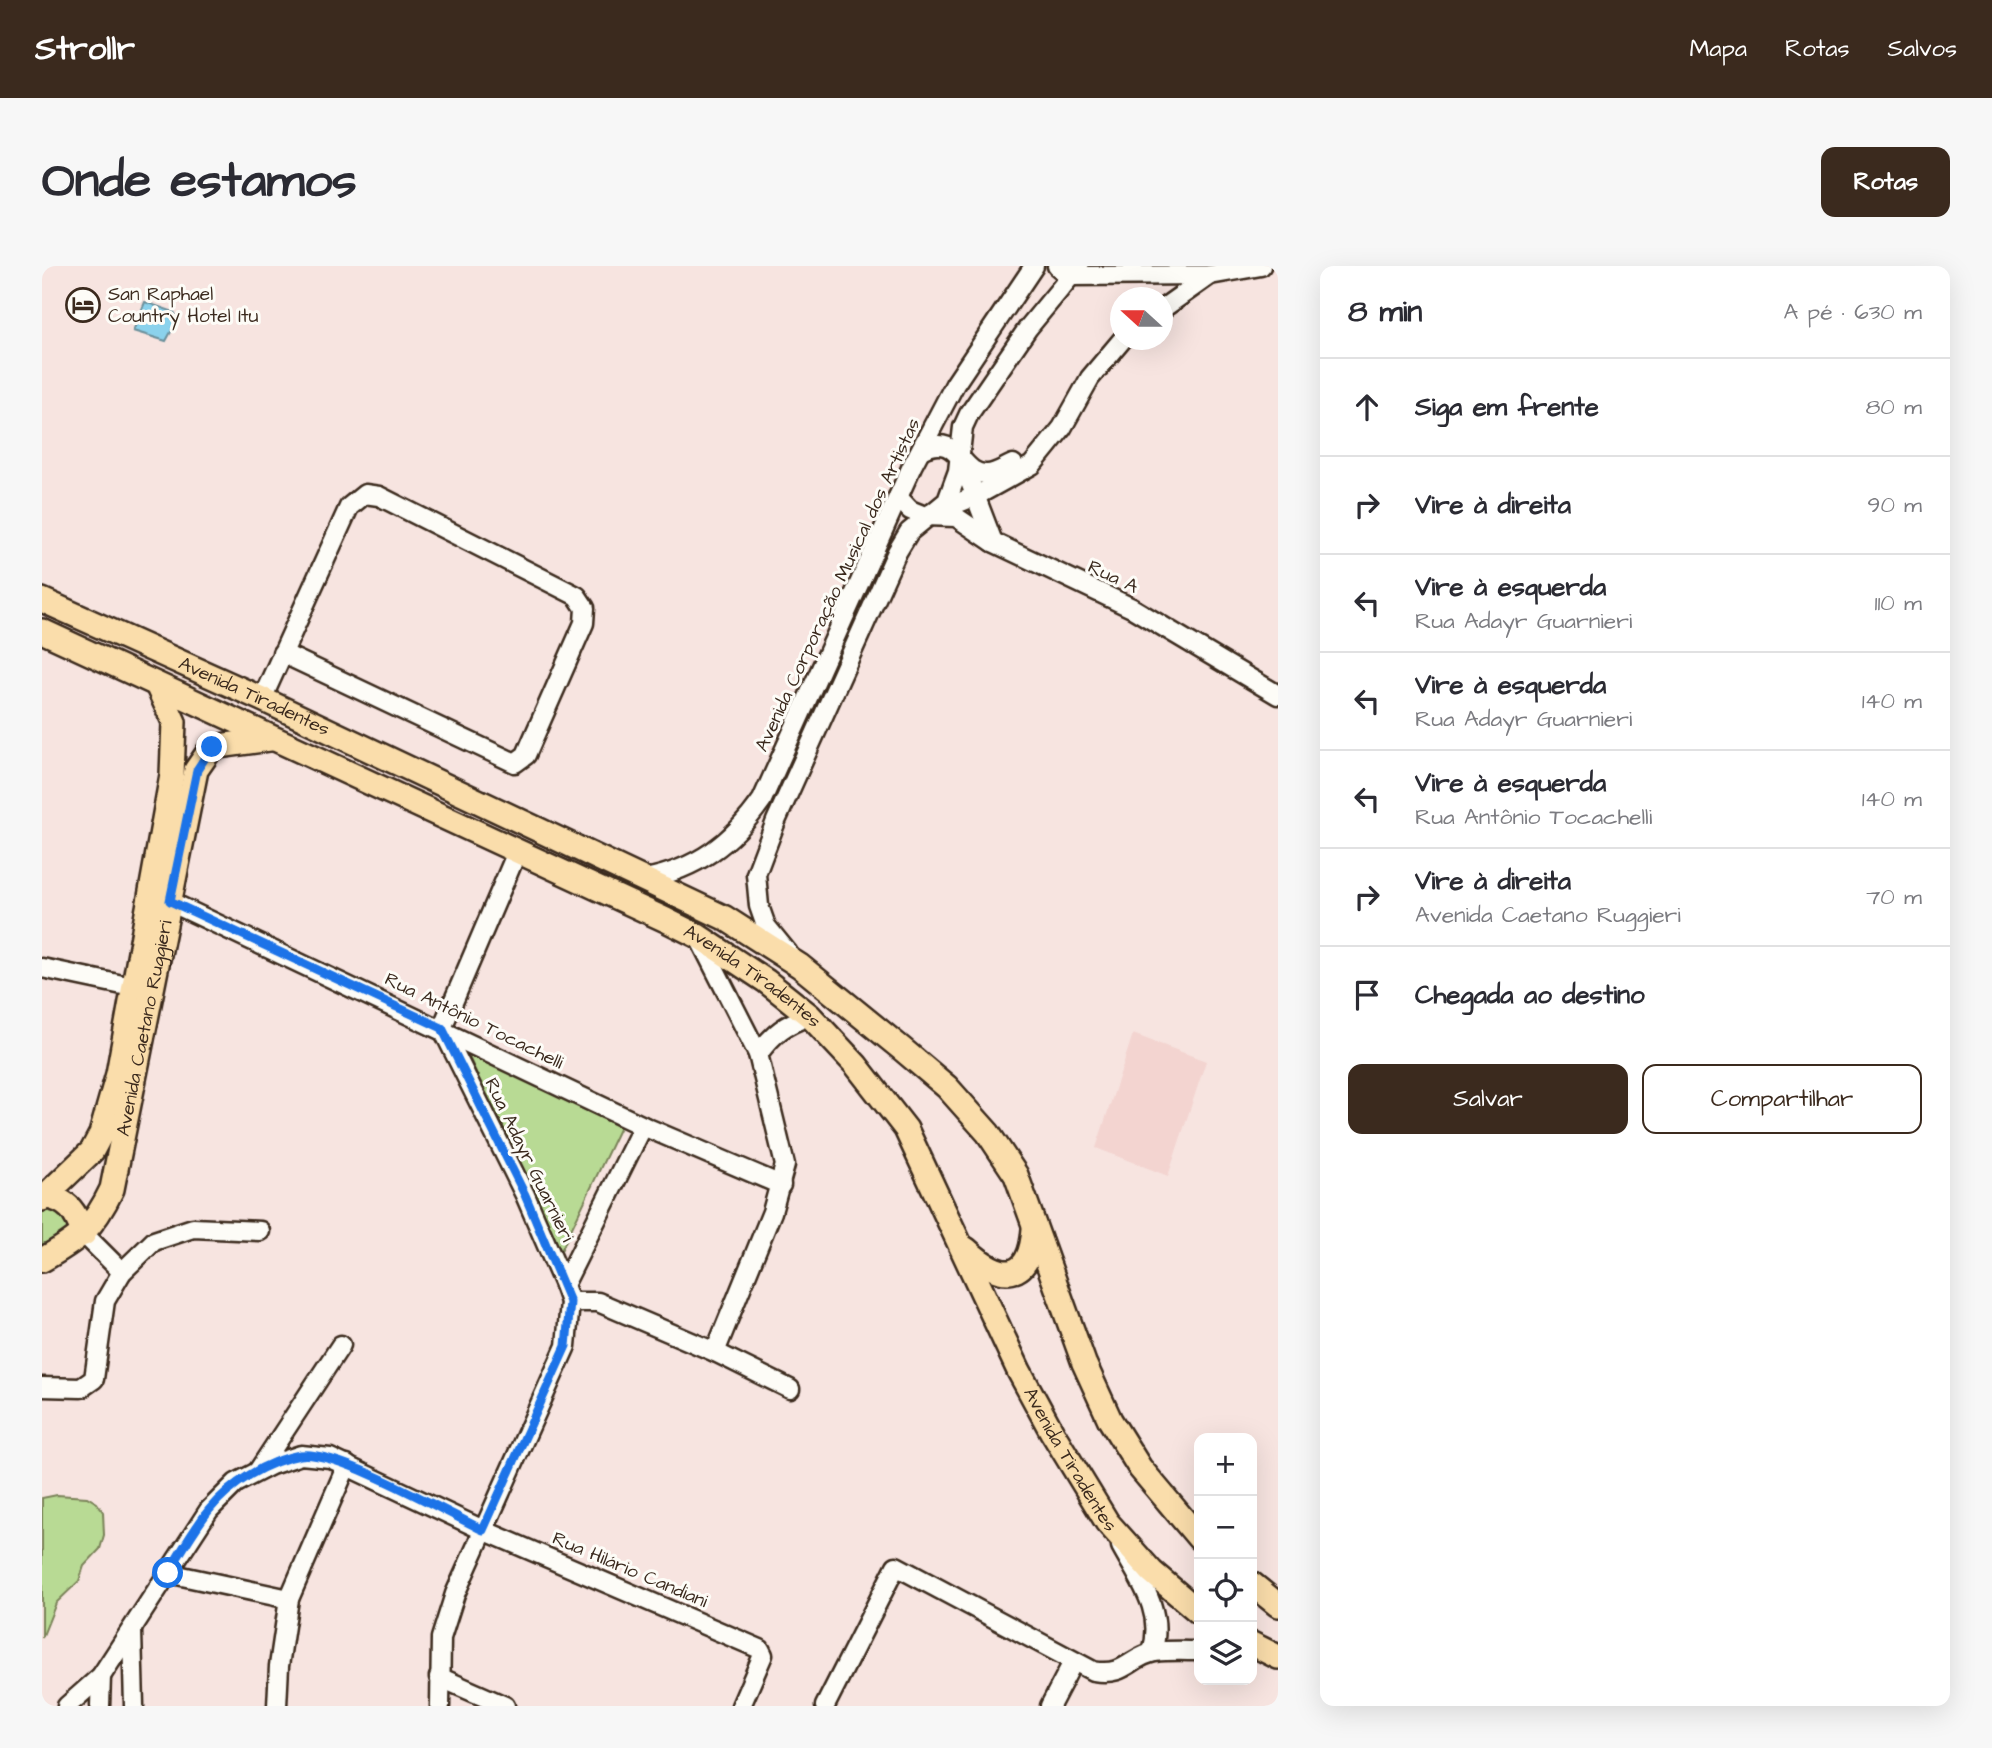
<!DOCTYPE html>
<html lang="pt">
<meta charset="utf-8">
<style>
:root{--surface:#fff;--page:#f7f7f7;--text:#2b2b33;--muted:#7c7c81;--line:#e1e1e2;--accent:#3b2a1e}
body{margin:0;font-family:"Architects Daughter",sans-serif;background:var(--page);color:var(--text)}
.controls{position:absolute;right:21px;bottom:21px;display:grid;overflow:hidden;border-radius:14px;box-shadow:0 7px 28px #0002}
.controls button{width:63px;height:63px;display:grid;place-items:center;padding:0;border:0;border-bottom:2px solid var(--line);background:var(--surface);color:var(--text);font:35px sans-serif}
.compass{position:absolute;left:1068px;top:21px;width:63px;height:63px;border-radius:50%;background:var(--surface);box-shadow:0 7px 28px #0002;rotate:291deg}
.stop{position:absolute;width:21px;height:21px;margin:-16px;border:5px solid #1a73e8;border-radius:50%;background:#fff}
.stop.end{background:#1a73e8;border-color:#fff;box-shadow:0 2px 7px #0008}
.list{margin:0;padding:0;list-style:none}
h2{display:flex;justify-content:space-between;align-items:center;height:91px;margin:0;padding:0 28px;font-size:30px}
h2 small{font-size:23px;font-weight:400;color:var(--muted)}
.list li{display:grid;grid-template-columns:46px 1fr auto;gap:21px;align-items:center;box-sizing:border-box;height:98px;padding:0 28px;border-top:2px solid var(--line)}
.list b{display:block;font-size:26px;white-space:nowrap}
.list p{margin:0;font-size:23px;white-space:nowrap;color:var(--muted)}
.list em{font-size:23px;font-style:normal;color:var(--muted)}
.actions{display:flex;gap:14px;padding:21px 28px}
.actions a{flex:1;padding:16px 0;border:2px solid var(--accent);border-radius:14px;text-align:center;font-size:24px;color:var(--accent)}
.actions .main{background:var(--accent);color:#fff}
.icon{flex:none;width:38px;height:38px;fill:none;stroke:currentColor;stroke-width:2;stroke-linecap:round;stroke-linejoin:round}
.map{position:relative;flex:none;width:1236px;height:1440px;overflow:hidden;border-radius:14px}
header{display:flex;align-items:center;gap:42px;box-sizing:border-box;height:98px;padding:0 35px;background:var(--accent);color:#fff}
header strong{font-size:33px}
nav{display:flex;gap:38px;margin-inline-start:auto;font-size:24px}
.intro{display:flex;align-items:center;justify-content:space-between;box-sizing:border-box;height:168px;padding:0 42px}
h1{margin:0;font-size:49px}
.button{padding:18px 32px;border-radius:14px;background:var(--accent);color:#fff;font-size:24px;font-weight:700}
main{display:flex;gap:42px;padding:0 42px}
aside{flex:1;background:var(--surface);border-radius:14px;box-shadow:0 7px 28px #0002}
.map>svg:first-child{display:block}
.built{fill:#f3d4d0}
.green{fill:#b8da94;stroke:#7a8259;stroke-width:2}
.water{fill:#8bd2ec;stroke:#6b8f9a;stroke-width:2}
.lines{fill:none;stroke-linecap:round;stroke-linejoin:round}
.minor-casing{stroke:#3b2a1e;stroke-width:23}
.major-casing{stroke:#3b2a1e;stroke-width:28}
.minor{stroke:#fdfcf7;stroke-width:18}
.major{stroke:#faddab;stroke-width:23}
.route{stroke:#1a73e8;stroke-width:9}
.labels{text-anchor:middle;dominant-baseline:central;stroke-width:6;stroke-linejoin:round;paint-order:stroke}
.poi-label{font-size:19px;fill:#3b2a1e;stroke:#fdfcf7;text-anchor:start}
.street-label{font-size:19px;fill:#3b2a1e;stroke:#fdfcf7}
</style>
<header>
<strong>Strollr</strong>
<nav><a>Mapa</a><a>Rotas</a><a>Salvos</a></nav>
</header>
<div class="intro"><h1>Onde estamos</h1><a class="button">Rotas</a></div>
<main>
<div class="map">
<svg width="1236" height="1440" viewBox="0 0 1236 1440">
<rect width="100%" height="100%" fill="#f7e4e0"/>
<filter id="ink" filterUnits="userSpaceOnUse"><feTurbulence type="fractalNoise" baseFrequency=".0143" numOctaves="2"/><feDisplacementMap in="SourceGraphic" scale="14" xChannelSelector="R" yChannelSelector="G"/><feConvolveMatrix kernelMatrix="1 2 1 2 8 2 1 2 1" color-interpolation-filters="sRGB"/></filter>
<g filter="url(#ink)">
<path class="built" d="M1091,768L1164,795L1126,910L1054,882Z"/>
<g class="green">
<path d="M435,790L578,861L517,989L427,791Z"/>
<path d="M16,940L28,962L0,982V946L5,941Z"/>
<path d="M15,1229L45,1231L55,1237L61,1246L62,1269L58,1283L42,1300L37,1315L14,1337L0,1372V1232Z"/>
</g>
<path class="water" d="M103,36L132,46L136,53L124,75L91,65Z"/>
<g class="lines">
<g class="minor-casing">
<g id="minor">
<path d="M1015,0L1027,10L1168,9L1219,0"/>
<path d="M1120,43L1168,9"/>
<path d="M879,184C918,164 917,210 945,208C954,208 963,201 971,198"/>
<path d="M920,195L951,276"/>
<path d="M856,231L868,244L883,250L934,230L990,199L1020,162L1048,112L1080,74"/>
<path d="M883,250L914,251L951,276L1090,342L1236,429"/>
<path d="M220,433L307,241L323,228L337,230L535,330L543,342L542,357L490,475L484,489L473,497L240,387"/>
<path d="M603,613C655,603 690,577 720,534L870,200L913,118L992,0"/>
<path d="M118,631L601,860L739,919"/>
<path d="M657,672L716,788L743,899L730,946L673,1086"/>
<path d="M746,687L724,660L717,640L714,608L734,555L855,286L867,266L905,235L916,205L921,161L927,148L986,62L1037,0"/>
<path d="M0,702L90,721"/>
<path d="M400,762L475,586"/>
<path d="M716,788C732,767 743,758 768,750"/>
<path d="M42,968L80,1006"/>
<path d="M522,1019L601,860"/>
<path d="M528,1036H556L673,1086L748,1123"/>
<path d="M0,1121L39,1122L52,1113L63,1035L80,1006L112,975L151,962L218,965"/>
<path d="M216,1205L299,1079"/>
<path d="M1079,1280C1098,1315 1123,1346 1110,1386"/>
<path d="M126,1307L247,1333"/>
<path d="M90,1365L92,1440"/>
<path d="M397,1411L463,1440"/>
<path d="M25,1440L59,1410L167,1244L194,1217L229,1199L259,1189L288,1192L441,1264L718,1383L721,1389L699,1440"/>
<path d="M58,1440L59,1410"/>
<path d="M235,1440L237,1400L247,1333L305,1199"/>
<path d="M398,1440L399,1372L413,1328L524,1080L528,1036L522,1019L483,929L400,762"/>
<path d="M783,1440L854,1300L1051,1405C1084,1411 1087,1391 1113,1386C1127,1384 1143,1385 1157,1385"/>
<path d="M1008,1440L1031,1396"/>
</g>
</g>
<g class="major-casing">
<g id="major">
<path id="s1" d="M0,334L220,433L683,652L758,700L860,783L905,821L946,867L974,909L1042,1097L1068,1154L1098,1202L1157,1272"/>
<path id="s2" d="M0,365L624,654L656,670L724,715L768,750L814,799L864,863L977,1105L1010,1166L1065,1256L1110,1306L1157,1346"/>
<path d="M3,931C27,933 34,948 42,968"/>
<path d="M0,933L50,885L59,868L76,808L130,509L132,456L115,419"/>
<path d="M924,983C959,1016 988,1017 992,963"/>
<path id="s3" d="M0,994C37,973 51,963 70,923L154,504L170,481L228,473"/>
<path d="M1210,1318L1236,1339"/>
<path d="M1210,1378L1236,1391"/>
</g>
</g>
<use href="#minor" class="minor"/>
<use href="#major" class="major"/>
</g>
</g>
<g class="lines" filter="url(#ink)">
<path class="route" d="M126,1307C139,1286 152,1263 167,1244C188,1218 224,1195 258,1189C294,1183 404,1246 441,1264L524,1080L528,1036L483,929L400,762L128,635L155,504L170,481"/>
</g>
<defs>
<g id="hotel-ring" transform="scale(1.75)"><circle r="9.5" fill="#fdfcf7" stroke="#3b2a1e" stroke-width="1.5"/><path d="M-6-4.5h1.5V1H6V5H4.5V3h-9V5H-6ZM-4 0a1.8 1.8 0 1 1 3.6 0ZM.5 0V-2.5h3Q6-2.5 6 0Z" fill="#3b2a1e"/></g>
</defs>
<g fill-rule="evenodd">
<use href="#hotel-ring" x="41" y="39"/>
</g>
<g class="labels">
<g class="poi-label">
<text x="66" y="28">San Raphael<tspan x="66" dy="22">Country Hotel Itu</tspan></text>
</g>
<g class="street-label">
<text transform="translate(1071 311) rotate(25)">Rua A</text>
<text transform="translate(796 319) rotate(-65)">Avenida Corporação Musical dos Artistas</text>
<text stroke="none"><textPath href="#s1" startOffset="233">Avenida Tiradentes</textPath></text>
<text stroke="none"><textPath href="#s2" startOffset="791">Avenida Tiradentes</textPath></text>
<text transform="translate(432 755) rotate(26)">Rua Antônio Tocachelli</text>
<text stroke="none"><textPath href="#s3" startOffset="266">Avenida Caetano Ruggieri</textPath></text>
<text transform="translate(487 894) rotate(64)">Rua Adayr Guarnieri</text>
<text stroke="none"><textPath href="#s2" startOffset="1379">Avenida Tiradentes</textPath></text>
<text transform="translate(588 1304) rotate(23)">Rua Hilário Candiani</text>
</g>
</g>
</svg>
<div class="controls">
<button>+</button>
<button>−</button>
<button><svg class="icon" aria-label="locate" viewBox="0 0 24 24"><circle cx="12" cy="12" r="6"/><path d="M12 2v4M12 18v4M2 12h4M18 12h4"/></svg></button>
<button><svg class="icon" aria-label="layers" viewBox="0 0 24 24"><path d="M12 4l9 5-9 5-9-5zM3 14l9 5 9-5"/></svg></button>
</div>
<svg class="compass" viewBox="-18 -18 36 36"><path d="M0-13l5 13h-10z" fill="#e53935"/><path d="M0 13l5-13h-10z" fill="#7c7c81"/></svg>
<div class="stop" style="left:126px;top:1307px"></div>
<div class="stop end" style="left:170px;top:481px"></div>
</div>
<aside>
<h2>8 min<small>A pé · 630 m</small></h2>
<ul class="list">
<li><svg class="icon" aria-label="ahead" viewBox="0 0 24 24"><path d="M12 20V5M6 11l6-6 6 6"/></svg><div><b>Siga em frente</b></div><em>80 m</em></li>
<li><svg class="icon" aria-label="right" viewBox="0 0 24 24"><path d="M7 20v-9h11M14 6l5 5-5 5"/></svg><div><b>Vire à direita</b></div><em>90 m</em></li>
<li><svg class="icon" aria-label="left" viewBox="0 0 24 24"><path d="M17 20v-9H6M10 6l-5 5 5 5"/></svg><div><b>Vire à esquerda</b><p>Rua Adayr Guarnieri</p></div><em>110 m</em></li>
<li><svg class="icon" aria-label="left" viewBox="0 0 24 24"><path d="M17 20v-9H6M10 6l-5 5 5 5"/></svg><div><b>Vire à esquerda</b><p>Rua Adayr Guarnieri</p></div><em>140 m</em></li>
<li><svg class="icon" aria-label="left" viewBox="0 0 24 24"><path d="M17 20v-9H6M10 6l-5 5 5 5"/></svg><div><b>Vire à esquerda</b><p>Rua Antônio Tocachelli</p></div><em>140 m</em></li>
<li><svg class="icon" aria-label="right" viewBox="0 0 24 24"><path d="M7 20v-9h11M14 6l5 5-5 5"/></svg><div><b>Vire à direita</b><p>Avenida Caetano Ruggieri</p></div><em>70 m</em></li>
<li><svg class="icon" aria-label="arrive" viewBox="0 0 24 24"><path d="M6 21V4h12l-3 4 3 4H6"/></svg><div><b>Chegada ao destino</b></div></li>
</ul>
<div class="actions"><a class="main">Salvar</a><a>Compartilhar</a></div>
</aside>
</main>
